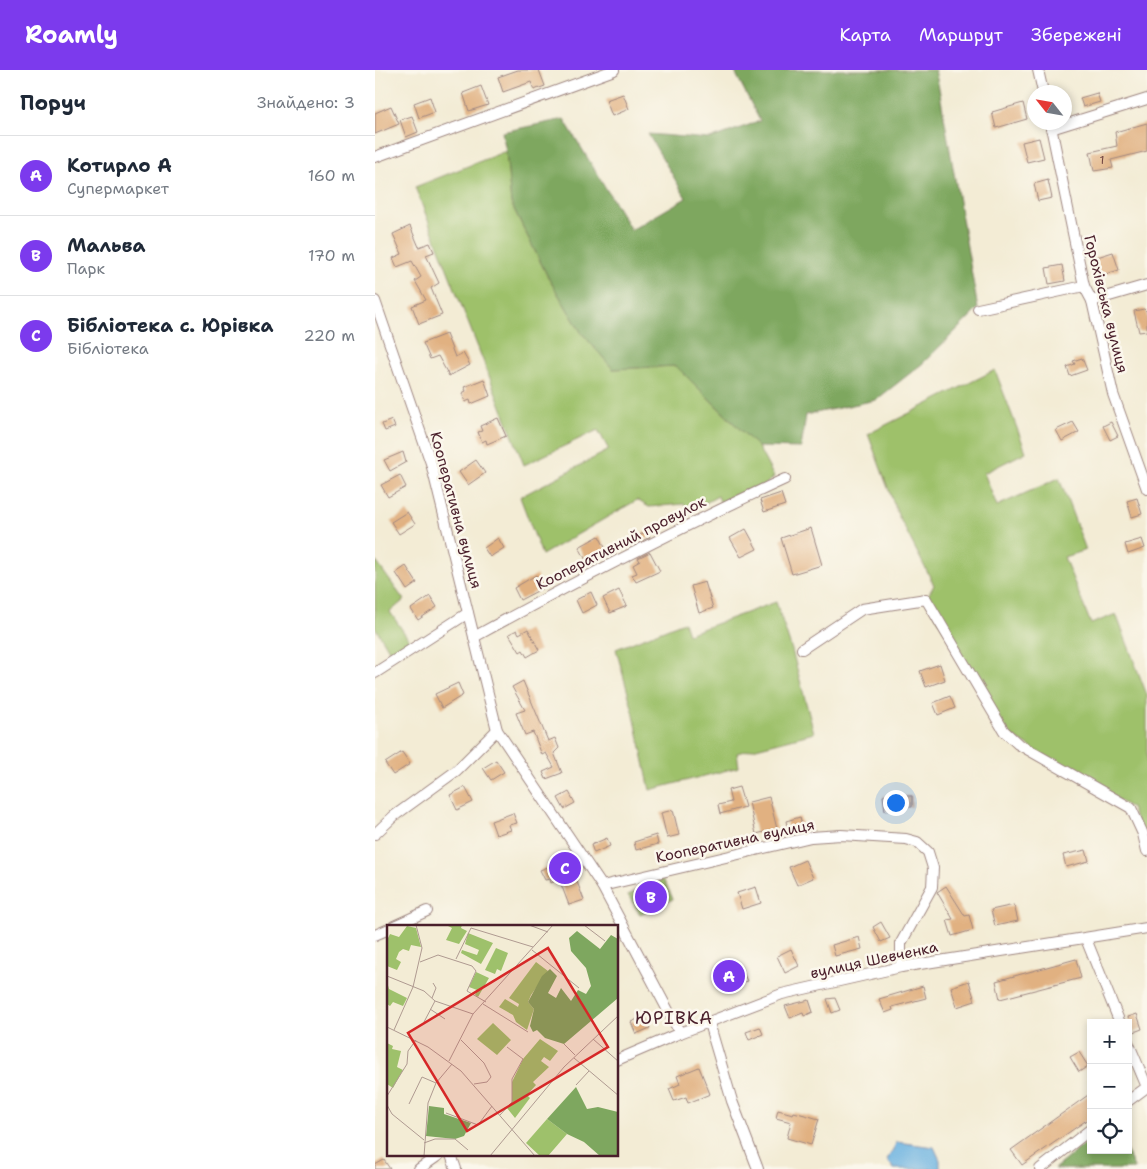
<!DOCTYPE html>
<html lang="uk">
<meta charset="utf-8">
<style>
:root{--surface:#fff;--page:#f6f6f7;--text:#1f2937;--muted:#747a83;--line:#e0e1e3;--accent:#7c3aed}
body{margin:0;font-family:"Shantell Sans",sans-serif;background:var(--page);color:var(--text)}
.controls{position:absolute;right:15px;bottom:15px;display:grid;overflow:hidden;border-radius:0px;box-shadow:0 2px 8px #0003}
.controls button{width:45px;height:45px;display:grid;place-items:center;padding:0;border:0;border-bottom:1px solid var(--line);background:var(--surface);color:var(--text);font:25px sans-serif}
.compass{position:absolute;left:652px;top:15px;width:45px;height:45px;border-radius:50%;background:var(--surface);box-shadow:0 2px 8px #0003;rotate:301deg}
.you{position:absolute;left:520px;top:732px;width:18px;height:18px;margin:-12px;border:4px solid #fff;border-radius:50%;background:#1a73e8;box-shadow:0 0 0 8px #1a73e833}
.badge{display:grid;place-items:center;width:32px;height:32px;border-radius:50%;background:var(--accent);color:#fff;font-size:16px;font-weight:700}
.pin{position:absolute;translate:-50% -50%;border:2px solid #fff;box-shadow:0 1px 5px #0006}
.list{margin:0;padding:0;list-style:none}
h2{display:flex;justify-content:space-between;align-items:center;height:65px;margin:0;padding:0 20px;font-size:21px}
h2 small{font-size:16px;font-weight:400;color:var(--muted)}
.list li{display:grid;grid-template-columns:32px 1fr auto;gap:15px;align-items:center;box-sizing:border-box;height:80px;padding:0 20px;border-top:1px solid var(--line)}
.list b{display:block;font-size:19px;white-space:nowrap}
.list p{margin:0;font-size:16px;white-space:nowrap;color:var(--muted)}
.list em{font-size:16px;font-style:normal;color:var(--muted)}
.icon{flex:none;width:28px;height:28px;fill:none;stroke:currentColor;stroke-width:2;stroke-linecap:round;stroke-linejoin:round}
.map{position:relative;flex:none;width:772px;height:1099px;overflow:hidden}
header{display:flex;align-items:center;gap:30px;box-sizing:border-box;height:70px;padding:0 25px;background:var(--accent);color:#fff}
header strong{font-size:24px}
nav{display:flex;gap:28px;margin-inline-start:auto;font-size:18px}
main{display:flex}
aside{flex:1;background:var(--surface)}
.map>svg:first-child{display:block}
.green{fill:#9ec16b;stroke:#74704b}
.forest{fill:#7ea75f;stroke:#646345}
.water{fill:#69b1e0;stroke:#5a6886}
.building{fill:#e1b181}
.lines{fill:none;stroke-linecap:round;stroke-linejoin:round}
.minor-casing{stroke:#9e8680;stroke-width:12}
.minor{stroke:#fff;stroke-width:10}
.labels{text-anchor:middle;dominant-baseline:central;stroke-width:5;stroke-linejoin:round;paint-order:stroke}
.number-label{font-size:12px;fill:#704440}
.street-label{font-size:15px;fill:#4a1f2b;stroke:#fbf7ec}
.quarter-label{font-size:18px;letter-spacing:1px;fill:#4a1f2b;stroke:#fbf7ec}
.inset-road{fill:none;stroke:#af9a91;stroke-width:1}
.view{fill:#d62828;fill-opacity:0.15;stroke:#d62828;stroke-width:2.5}
.inset-edge{fill:none;stroke:#4a1f2b;stroke-width:2.5}
</style>
<header>
<strong>Roamly</strong>
<nav><a>Карта</a><a>Маршрут</a><a>Збережені</a></nav>
</header>
<main>
<aside>
<h2>Поруч<small>Знайдено: 3</small></h2>
<ul class="list">
<li><span class="badge">A</span><div><b>Котирло А</b><p>Супермаркет</p></div><em>160 m</em></li>
<li><span class="badge">B</span><div><b>Мальва</b><p>Парк</p></div><em>170 m</em></li>
<li><span class="badge">C</span><div><b>Бібліотека с. Юрівка</b><p>Бібліотека</p></div><em>220 m</em></li>
</ul>
</aside>
<div class="map">
<svg width="772" height="1099" viewBox="0 0 772 1099">
<rect width="100%" height="100%" fill="#fbf7ec"/>
<filter id="ink" filterUnits="userSpaceOnUse"><feTurbulence type="fractalNoise" baseFrequency=".02" numOctaves="2"/><feDisplacementMap in="SourceGraphic" scale="10" xChannelSelector="R" yChannelSelector="G"/><feConvolveMatrix kernelMatrix="1 2 1 2 8 2 1 2 1" color-interpolation-filters="sRGB"/></filter>
<filter id="wash" filterUnits="userSpaceOnUse"><feTurbulence type="fractalNoise" baseFrequency=".0096" numOctaves="4" result="noise"/><feDisplacementMap in="SourceGraphic" scale="20" xChannelSelector="R" yChannelSelector="G"/><feGaussianBlur stdDeviation="1.12" result="paint"/><feColorMatrix in="noise" values="0 0 0 0 0 0 0 0 0 0 0 0 0 0 0 0 0 1.4 0 .05"/><feComposite in="paint" operator="in"/></filter>
<g filter="url(#wash)">
<rect width="100%" height="100%" fill="#f3ecd5"/>
<g class="green">
<path d="M131,81L136,133L174,209L206,262L238,299L301,296L383,377L399,407L390,415L346,434L343,426L314,442L309,434L274,437L262,430L167,485L145,427L234,380L223,360L149,395L40,117Z"/>
<path d="M620,300L651,382L609,403L622,436L684,408L711,480L689,487L716,554L741,544L772,625V781L756,738L629,661L551,529L559,515L523,445L493,364Z"/>
<path d="M0,490L29,530L15,542L37,574L17,585L0,557Z"/>
<path d="M401,532L417,580L439,663L362,683L364,697L275,720L259,645L241,579L309,552L313,564Z"/>
<path d="M288,809L298,829L265,844L253,825Z"/>
</g>
<g class="forest">
<path d="M359,0H560L564,18L603,239L547,294L501,330L431,345L426,378L383,377L301,296L238,299L206,262L174,209L136,133L131,81L127,62L189,49L256,160L311,128L273,64L335,69L385,51Z"/>
<path d="M716,1069V1080H751L760,1099H679Z"/>
</g>
<path class="water" d="M522,1072L559,1077L565,1090V1099H519L512,1090Z"/>
<g id="blocks">
<g class="building">
<path d="M143,0H164L170,16L159,20L156,12L128,22L123,7Z"/>
<path d="M106,16L113,35L94,41L88,23Z"/>
<path d="M722,23L725,32L708,37L705,28Z"/>
<path d="M248,24L254,39L237,46L231,30Z"/>
<path d="M55,27L60,42L44,48L39,33Z"/>
<path d="M648,33L652,49L621,58L617,42Z"/>
<path d="M16,36L24,54L0,64V43Z"/>
<path d="M37,46L43,62L31,67L25,50Z"/>
<path d="M772,53V81L736,90L738,98L719,101L715,82L742,76L740,62Z"/>
<path d="M664,68L669,88L652,92L647,72Z"/>
<path d="M673,110L677,128L663,131L659,114Z"/>
<path d="M35,156L44,177L55,173L59,182L51,185L64,213L56,218L67,245L44,254L37,236L51,230L40,211L46,207L37,191L22,197L18,188L27,184L18,164Z"/>
<path d="M738,182L744,200L724,206L719,188Z"/>
<path d="M687,195L690,211L674,214L671,198Z"/>
<path d="M769,239L772,242V261L764,262L759,241Z"/>
<path d="M71,264L80,287L88,283L95,295L74,306L63,286L55,289L48,273Z"/>
<path d="M707,288L712,300L695,306L692,297L700,294L698,291Z"/>
<path d="M109,309L115,326L96,334L95,330L90,332L87,323L91,321L89,317Z"/>
<path d="M123,348L131,366L112,374L111,370L107,372L103,362L107,361L105,356Z"/>
<path d="M17,350L20,357L10,361L7,354Z"/>
<path d="M698,352L704,362L687,371L681,360Z"/>
<path d="M736,352L743,366L735,370L728,356Z"/>
<path d="M28,382L31,392L15,401L9,390Z"/>
<path d="M101,390L110,403L93,415L84,402Z"/>
<path d="M25,405L31,417L13,427L6,415Z"/>
<path d="M406,423L410,435L389,442L385,430Z"/>
<path d="M762,428L767,444L757,447L752,431Z"/>
<path d="M32,442L40,454L24,464L16,452Z"/>
<path d="M436,458L447,495L417,504L406,468Z"/>
<path d="M371,459L382,479L366,487L355,468Z"/>
<path d="M272,461L275,467L257,476L254,471Z"/>
<path d="M224,466L232,481L212,492L204,477Z"/>
<path d="M123,468L129,478L115,487L109,478Z"/>
<path d="M767,469L770,478L753,484L750,474Z"/>
<path d="M275,482L285,501L261,512L257,505L262,503L258,495L265,491L263,488Z"/>
<path d="M31,496L42,513L32,520L21,503Z"/>
<path d="M161,505L168,518L145,530L139,518Z"/>
<path d="M330,512L338,538L324,543L316,516Z"/>
<path d="M244,520L252,536L235,543L228,528Z"/>
<path d="M216,522L222,535L207,543L201,530Z"/>
<path d="M55,526L62,537L43,550L36,539Z"/>
<path d="M153,559L164,580L152,587L148,580L145,582L134,564L142,560L144,564Z"/>
<path d="M565,594L570,610L551,617L545,601Z"/>
<path d="M148,611L173,671L180,668L184,678L179,683L187,703L171,709L168,702L179,697L171,683L167,685L158,662L150,665L141,643L150,640L137,617Z"/>
<path d="M83,613L88,625L67,638L60,624Z"/>
<path d="M575,626L580,638L563,645L558,633Z"/>
<path d="M27,682L35,694L18,705L10,693Z"/>
<path d="M121,690L129,702L116,710L108,698Z"/>
<path d="M90,717L98,732L82,740L75,725Z"/>
<path d="M364,717L370,737L345,744L343,735L356,732L353,720Z"/>
<path d="M194,722L200,733L189,739L183,728Z"/>
<path d="M520,724V726H537V737H522L523,740L510,741L508,726Z"/>
<path d="M394,727L402,759L381,764L374,732Z"/>
<path d="M298,740L304,765L292,768L286,743Z"/>
<path d="M138,743L142,753L134,755L136,760L121,765L116,751Z"/>
<path d="M425,747L427,756L413,760L411,751Z"/>
<path d="M281,765L283,774L261,780L259,772Z"/>
<path d="M232,768L235,776L219,783L216,775Z"/>
<path d="M711,780L714,791L691,797L688,785Z"/>
<path d="M197,788L202,802L199,804L209,830L194,835L184,809L176,813L175,809L170,810L165,800Z"/>
<path d="M430,790L438,808L422,815L414,797Z"/>
<path d="M571,816L590,846L594,845L598,860L577,866L572,850L578,849L562,822Z"/>
<path d="M381,817L386,833L367,839L362,823Z"/>
<path d="M639,835L643,851L620,856L616,840Z"/>
<path d="M506,852L515,868L506,872L498,857Z"/>
<path d="M484,867L487,879L460,886L457,875Z"/>
<path d="M416,879L424,896L410,903L402,886Z"/>
<path d="M701,889L706,908L625,929L621,911Z"/>
<path d="M365,895L372,911L348,920L342,906Z"/>
<path d="M594,911L600,931L582,937L576,917Z"/>
<path d="M548,916L551,928L517,937L518,940L510,943L504,929Z"/>
<path d="M460,928L465,940L457,943L452,929Z"/>
<path d="M434,930L438,942L429,946L428,943L415,948L410,936Z"/>
<path d="M762,944L767,959L759,962L753,947Z"/>
<path d="M270,946L275,958L261,964L256,952Z"/>
<path d="M385,957L388,964L374,970L371,962Z"/>
<path d="M704,982L713,996L704,1002L695,987Z"/>
<path d="M324,997L335,1024L313,1033L311,1027L299,1031L294,1019L305,1014L302,1006Z"/>
<path d="M716,1023V1047L647,1095L636,1080Z"/>
<path d="M403,1040L418,1044L419,1042L444,1049L436,1075L412,1068L416,1052L401,1048Z"/>
<path d="M9,1090L15,1099H0V1095Z"/>
</g>
</g>
</g>
<g filter="url(#ink)">
<use href="#blocks" fill-opacity="0" stroke="#9e8680" stroke-width="1"/>
<g class="lines">
<g class="minor-casing">
<g id="minor">
<path d="M663,0L668,22"/>
<path d="M675,52L709,216L717,231L738,324L772,419"/>
<path d="M676,59L772,29"/>
<path d="M0,87L239,0"/>
<path d="M0,231L56,393L122,660L227,816L305,963"/>
<path d="M717,231L772,215"/>
<path d="M603,239L709,216"/>
<path d="M99,567C201,511 304,458 410,409"/>
<path d="M427,579L487,539L551,529L629,661L643,674L756,738L768,764L772,781"/>
<path d="M0,603L93,543"/>
<path d="M0,764L19,746L81,701L122,660"/>
<path d="M227,816L436,767L466,765L531,769L542,772L553,782L558,798L557,817L526,873V897"/>
<path d="M19,856L52,841"/>
<path d="M0,865L14,859"/>
<path d="M711,869L745,953"/>
<path d="M334,953L357,1031L383,1099"/>
<path d="M753,972L772,1017L753,1031"/>
<path d="M242,990L305,963L407,924L526,897L772,858"/>
<path d="M76,1085L81,1099"/>
<path d="M44,1099L64,1085"/>
<path d="M665,1099L716,1059"/>
</g>
</g>
<use href="#minor" class="minor"/>
</g>
</g>
<g class="labels">
<g class="number-label">
<text x="727" y="90">1</text>
</g>
<g class="street-label">
<text transform="translate(731 234) rotate(76)">Горохівська вулиця</text>
<text transform="translate(81 440) rotate(75)">Кооперативна вулиця</text>
<text transform="translate(246 473) rotate(-27)">Кооперативний провулок</text>
<text transform="translate(360 771) rotate(-12)">Кооперативна вулиця</text>
<text transform="translate(499 890) rotate(-12)">вулиця Шевченка</text>
</g>
<g class="quarter-label">
<text x="299" y="948">ЮРІВКА</text>
</g>
</g>
<g transform="translate(12 855)">
<rect width="231" height="231" fill="#f3ecd5"/>
<path d="M75,0L74,3L80,6L72,19L59,15L65,3L59,0ZM20,1L29,3L34,22L24,20L22,26L16,24L12,27L9,34L14,37L10,45L0,41V15L3,9L12,12ZM81,8L106,18L94,39L74,28L75,25L90,30L92,25L78,19ZM109,23L121,28L114,46L110,44L108,49L98,45ZM149,37L161,46L144,70L141,77L147,84L140,105L129,97L126,90L112,82L118,74L131,82L132,79L122,73ZM89,47L102,53L91,72L88,70L90,65L82,62ZM0,57L2,64L20,73L16,81L6,77L3,81L0,79ZM106,98L124,115L110,130L90,114ZM153,114L171,126L163,136L157,132L154,136L162,142L146,157L149,160L140,170L143,173L128,193L120,183L125,177V157L136,134ZM0,118L6,121L5,124L14,126L10,142L16,145L6,163L0,159ZM160,194L180,209L161,231H153L139,218Z" fill="#9ec16b"/>
<path d="M190,6L213,24L224,10L231,14V73L177,119L158,113L150,105L146,107L143,101L147,84L141,77L155,51L163,44L170,51L161,68L169,73L174,63L184,76L191,65L199,69L204,61L199,43L184,26L182,13ZM189,162L200,184L211,182L231,187V231H213L197,217L180,209L160,194ZM42,181L57,183V189L84,198L77,211L68,214L39,211Z" fill="#7ea75f"/>
<path class="inset-road" d="M142,0L161,7M197,0L218,16M145,25L192,63M69,34L84,3L146,22M33,37L51,30L85,41L89,46L80,66L99,77M0,51L37,66L48,76L37,97M45,73L49,63L46,58M48,76L86,89M96,79L141,107M43,84L58,94M0,102L41,122L74,146L148,231M7,105L26,62L35,23L29,0M206,114L232,137M74,115L97,138L104,152L100,157L87,159M177,119L188,130M187,133L232,171M62,136L86,89L166,0M189,160L202,146M0,171L20,139L21,126L29,115M22,179L35,152L49,158M0,180L5,189L37,215M59,188L91,200L105,181M113,190L125,177V154L136,134L120,122M37,218L48,214H68L81,225M37,231L41,178L49,158L65,139M103,231L177,142L232,90"/>
<path class="view" d="M161,23L221,122L80,206L21,108Z"/>
<rect width="231" height="231" class="inset-edge"/>
</g>
</svg>
<div class="controls">
<button>+</button>
<button>−</button>
<button><svg class="icon" aria-label="locate" viewBox="0 0 24 24"><circle cx="12" cy="12" r="6"/><path d="M12 2v4M12 18v4M2 12h4M18 12h4"/></svg></button>
</div>
<svg class="compass" viewBox="-18 -18 36 36"><path d="M0-13l5 13h-10z" fill="#e53935"/><path d="M0 13l5-13h-10z" fill="#747a83"/></svg>
<div class="you"></div>
<div class="pin badge" style="left:354px;top:906px">A</div>
<div class="pin badge" style="left:276px;top:827px">B</div>
<div class="pin badge" style="left:190px;top:798px">C</div>
</div>
</main>
